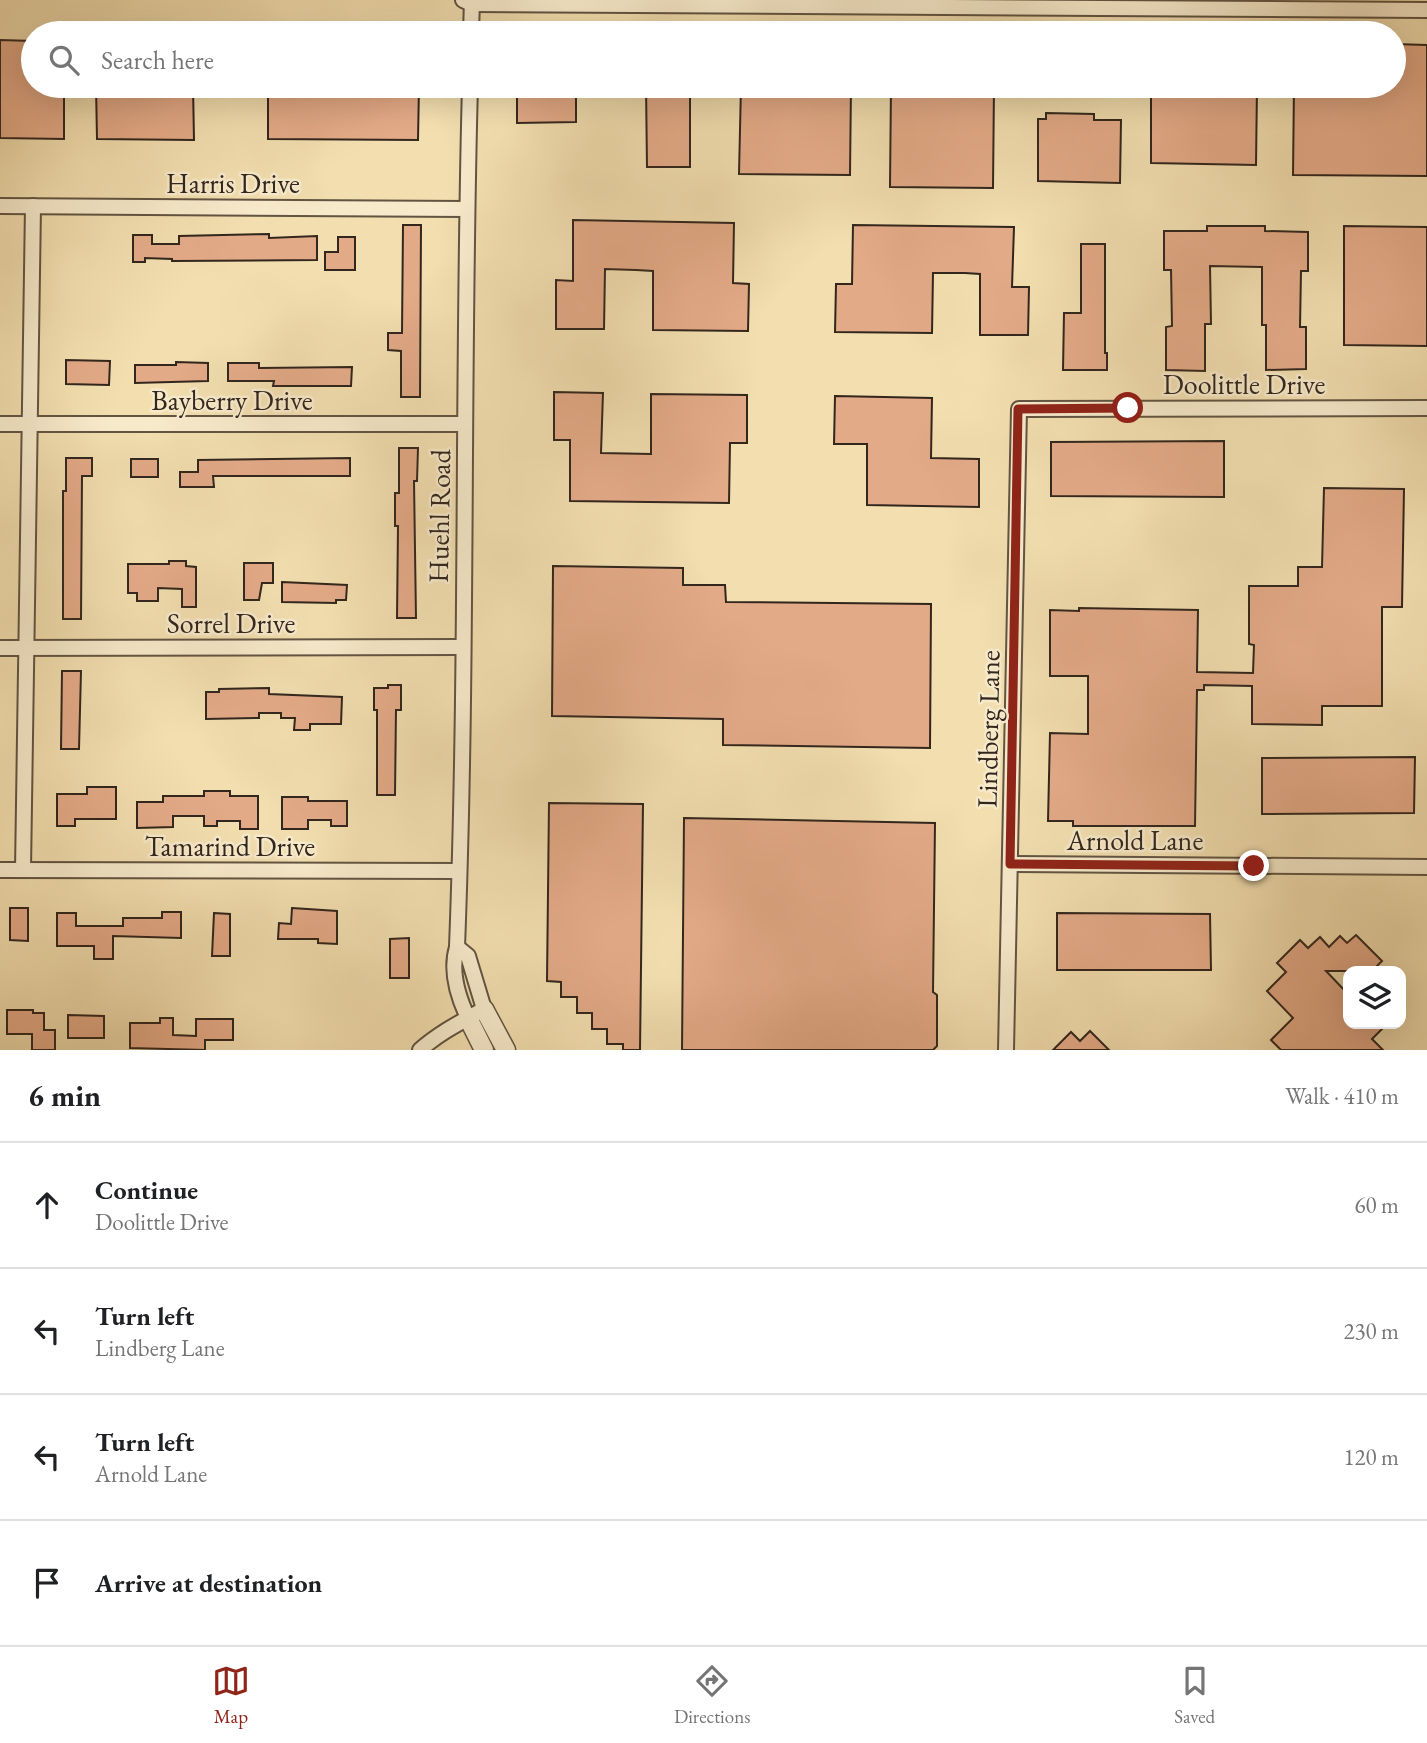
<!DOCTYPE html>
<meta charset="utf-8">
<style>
:root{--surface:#fff;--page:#f2f2f2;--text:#202124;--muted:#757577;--line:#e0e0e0;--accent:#8f2418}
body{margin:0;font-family:"EB Garamond",serif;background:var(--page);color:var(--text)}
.controls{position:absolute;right:21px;bottom:21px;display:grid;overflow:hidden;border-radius:14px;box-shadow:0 7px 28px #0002}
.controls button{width:63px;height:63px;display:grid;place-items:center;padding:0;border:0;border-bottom:2px solid var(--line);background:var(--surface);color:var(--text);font:35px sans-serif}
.stop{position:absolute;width:21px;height:21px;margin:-16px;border:5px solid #8f2418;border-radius:50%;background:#fff}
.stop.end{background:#8f2418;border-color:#fff;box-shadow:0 2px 7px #0008}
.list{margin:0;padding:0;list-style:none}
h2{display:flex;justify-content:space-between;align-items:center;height:91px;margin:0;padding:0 28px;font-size:30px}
h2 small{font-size:23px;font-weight:400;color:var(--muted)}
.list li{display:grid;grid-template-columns:46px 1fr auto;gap:21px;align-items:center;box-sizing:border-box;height:126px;padding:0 28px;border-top:2px solid var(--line)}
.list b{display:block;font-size:26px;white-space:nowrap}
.list p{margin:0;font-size:23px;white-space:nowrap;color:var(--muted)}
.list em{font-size:23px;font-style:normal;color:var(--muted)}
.icon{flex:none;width:38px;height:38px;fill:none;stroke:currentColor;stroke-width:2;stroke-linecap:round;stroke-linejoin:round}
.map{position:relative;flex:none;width:1427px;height:1050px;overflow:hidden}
.search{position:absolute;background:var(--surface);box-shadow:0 7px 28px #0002;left:21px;right:21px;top:21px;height:77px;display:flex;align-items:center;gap:18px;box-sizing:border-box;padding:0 24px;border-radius:38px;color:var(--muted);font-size:26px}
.sheet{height:595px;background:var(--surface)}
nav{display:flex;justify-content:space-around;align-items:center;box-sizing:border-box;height:98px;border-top:2px solid var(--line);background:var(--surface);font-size:19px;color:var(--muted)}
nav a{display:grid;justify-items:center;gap:4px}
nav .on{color:var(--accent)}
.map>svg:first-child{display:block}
.building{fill:#e3aa87;stroke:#32261d;stroke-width:2}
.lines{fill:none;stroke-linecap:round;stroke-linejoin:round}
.minor-casing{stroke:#625442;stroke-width:18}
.tertiary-casing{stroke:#625442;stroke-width:21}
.minor{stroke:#f7eacb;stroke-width:14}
.tertiary{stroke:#f7eacb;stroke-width:18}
.route{stroke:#8f2418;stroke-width:9}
.labels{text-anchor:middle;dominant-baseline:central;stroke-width:5;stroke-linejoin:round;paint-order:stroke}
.street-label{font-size:28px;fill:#32261d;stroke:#f7eacb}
</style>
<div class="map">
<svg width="1427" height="1050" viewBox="0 0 1427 1050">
<rect width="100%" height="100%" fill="#f2deaf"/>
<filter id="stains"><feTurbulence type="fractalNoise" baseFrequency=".00286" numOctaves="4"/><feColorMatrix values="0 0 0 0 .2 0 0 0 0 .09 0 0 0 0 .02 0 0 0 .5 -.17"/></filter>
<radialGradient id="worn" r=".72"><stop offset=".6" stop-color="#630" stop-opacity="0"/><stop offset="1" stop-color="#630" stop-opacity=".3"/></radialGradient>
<g class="building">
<path d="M0,40L33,41V86H64V139L0,138Z"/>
<path d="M1394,44L1427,45V176L1293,175L1294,86H1394Z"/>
<path d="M96,86H193L194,140L97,139Z"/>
<path d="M268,86H419L418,140L268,139Z"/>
<path d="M517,86H576V122L517,123Z"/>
<path d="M646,86H690V167H647Z"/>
<path d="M741,86H851L850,175L739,174Z"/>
<path d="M891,86H994L993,188L890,187Z"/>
<path d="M1151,86H1257L1256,165L1151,163Z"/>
<path d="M1046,113L1094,114V120H1121L1120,183L1038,181V119H1046Z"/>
<path d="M573,220L734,223L733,283L749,284L748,331L653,330V271L636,270L605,269L604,329H556V280L573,281Z"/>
<path d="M403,225H421L420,397H401V351L388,350V333H402Z"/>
<path d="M853,225L1014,227L1012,287H1029L1028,335H980V274L965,273H933L932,333L835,332L836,284H852Z"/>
<path d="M1207,226H1265V231L1308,232V271H1301L1300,327H1306V369L1266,370V325H1262V267L1210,266L1211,324H1205V371L1166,370V327L1172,326L1171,270H1164V231H1207Z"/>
<path d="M1344,226L1427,227V346L1344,345Z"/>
<path d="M269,234V238L317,236V260L172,261V259L145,258V262H133V235H152V244H179V236Z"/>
<path d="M338,237H355V270H325V252H338Z"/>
<path d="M1081,244H1105V353H1107V370H1063L1064,313H1081Z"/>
<path d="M66,360L110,361L109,385L66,384Z"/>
<path d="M176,362L208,363V381L135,383V365H176Z"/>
<path d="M228,363H259V368L352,367L351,386H273L274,381H228Z"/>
<path d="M554,392L603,393L601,453L651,454V394L747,395V443H730L729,503L570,501V440H554Z"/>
<path d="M835,396L932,398L931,458L979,459V507L867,505V444H834Z"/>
<path d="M1224,441V497L1051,496V442Z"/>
<path d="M399,448H418L417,481H414L416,618H397L398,526H395V493H399Z"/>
<path d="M66,458H92V476H82L81,619H63V491H66Z"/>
<path d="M350,458V476H213L214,487H180V472H198V460Z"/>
<rect x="131" y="459" width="27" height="18"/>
<path d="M1324,488L1404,489L1402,607H1382V706H1322V725L1252,724V686L1204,685V690H1197L1195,826H1073V821H1048L1050,733L1088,734V676H1050V610L1079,611V608L1198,610L1197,672L1253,673L1254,645L1249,644V586H1298V567H1322Z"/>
<path d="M169,561H186V566L196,567V607H182V589L158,588V601H137V593H128V564H169Z"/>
<path d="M244,563H273V583H262L259,600H244Z"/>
<path d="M553,566L683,568V585H725L726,602L931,604L930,748L723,745V719L552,716Z"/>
<path d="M282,582L347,585L346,600H336V603L282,602Z"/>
<path d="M62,671H81L79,749H61Z"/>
<path d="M388,685H401V710H396L395,795H377V710H374V688H388Z"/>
<path d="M269,688V694L342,697L341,724H310V730H294L295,718H281V713H259V718L206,719V692H219V689Z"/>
<path d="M1415,757L1414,813L1262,814V758Z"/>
<path d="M87,787H116V819H75V826H57V794H87Z"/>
<path d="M204,791H230V796H258V829H240V821H217V826H204V816H173V827L137,828V802H163V796H204Z"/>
<path d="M282,797H308V801H347V826H331V820H308V829H282Z"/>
<path d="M549,803L643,804L640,1050H623V1044H607V1029H592V1013H577V997H561V982L547,981Z"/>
<path d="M684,818L935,823L933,992L937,995V1046L933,1050H682Z"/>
<path d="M10,908H28V941L10,940Z"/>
<path d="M292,908L337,911V944L318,943V939H278L279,923L291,924Z"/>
<path d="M162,912H181V938L113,936V959H94V946H57V913H76V926H123V918H162Z"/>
<path d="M214,913L230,914V956H212Z"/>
<path d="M1057,913L1210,914L1211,970H1057Z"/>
<path d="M1356,935L1382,961L1372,971H1326L1348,994V1024H1387L1372,1039L1383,1050H1281L1271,1040L1293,1018L1267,991L1286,972L1277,963L1300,940L1308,948L1320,937L1329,947L1340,936L1347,943Z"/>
<path d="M409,938V978H390V939Z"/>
<path d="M7,1010H33V1013H44V1030H55V1050H32V1034H7Z"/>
<path d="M68,1015L104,1016V1038H68Z"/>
<path d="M160,1018H173V1035L196,1036V1019H233V1040H205V1050L130,1048V1023H160Z"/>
<path d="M1090,1031L1109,1050H1053L1071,1032L1080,1041Z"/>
</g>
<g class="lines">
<g class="minor-casing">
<g id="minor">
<path d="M463,0L472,4L1427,10"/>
<path d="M471,33L472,0"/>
<path d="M0,206L466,209"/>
<path d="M0,424H465"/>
<path d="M0,648L462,647"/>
<path d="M1010,864L1427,867"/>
<path d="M0,870L459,871"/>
<path d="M23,870L33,206"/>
<path d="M457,947C468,660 462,373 470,86"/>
<path d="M420,1050C439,1033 461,1022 484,1009L468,956L457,947C450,970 458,997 468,1018"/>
<path d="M1006,1050L1019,409L1427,408"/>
</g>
</g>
<g class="tertiary-casing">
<g id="tertiary">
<path d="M484,1009L506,1050"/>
<path d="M468,1018L484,1050"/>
</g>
</g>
<use href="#minor" class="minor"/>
<use href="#tertiary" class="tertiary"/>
</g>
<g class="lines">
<path class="route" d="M1128,408L1018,409L1010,864L1254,866"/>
</g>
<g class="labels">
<g class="street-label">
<text x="233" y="183">Harris Drive</text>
<text x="1244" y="384">Doolittle Drive</text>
<text x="232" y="400">Bayberry Drive</text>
<text transform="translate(439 516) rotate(-89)">Huehl Road</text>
<text x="231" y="623">Sorrel Drive</text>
<text transform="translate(988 729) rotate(-89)">Lindberg Lane</text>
<text x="1135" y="840">Arnold Lane</text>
<text x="230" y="846">Tamarind Drive</text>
</g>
</g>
<rect width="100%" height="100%" filter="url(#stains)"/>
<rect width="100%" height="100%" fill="url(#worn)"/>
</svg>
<div class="controls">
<button><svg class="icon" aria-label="layers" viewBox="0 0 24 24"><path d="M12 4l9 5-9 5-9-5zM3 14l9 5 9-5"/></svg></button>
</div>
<div class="stop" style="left:1128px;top:408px"></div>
<div class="stop end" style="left:1254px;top:866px"></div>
<div class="search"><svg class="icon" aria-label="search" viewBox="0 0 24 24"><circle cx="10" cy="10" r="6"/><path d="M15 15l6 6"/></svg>Search here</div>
</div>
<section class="sheet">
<h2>6 min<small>Walk · 410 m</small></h2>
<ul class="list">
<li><svg class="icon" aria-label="ahead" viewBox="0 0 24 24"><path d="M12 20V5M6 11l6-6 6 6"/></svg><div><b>Continue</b><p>Doolittle Drive</p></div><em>60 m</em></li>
<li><svg class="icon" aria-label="left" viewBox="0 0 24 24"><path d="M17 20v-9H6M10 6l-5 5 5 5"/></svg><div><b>Turn left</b><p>Lindberg Lane</p></div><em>230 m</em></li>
<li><svg class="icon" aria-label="left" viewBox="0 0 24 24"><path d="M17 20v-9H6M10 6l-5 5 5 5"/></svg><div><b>Turn left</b><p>Arnold Lane</p></div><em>120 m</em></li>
<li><svg class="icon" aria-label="arrive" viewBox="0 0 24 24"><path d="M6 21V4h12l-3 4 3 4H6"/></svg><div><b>Arrive at destination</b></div></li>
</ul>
</section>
<nav>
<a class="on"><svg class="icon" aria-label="map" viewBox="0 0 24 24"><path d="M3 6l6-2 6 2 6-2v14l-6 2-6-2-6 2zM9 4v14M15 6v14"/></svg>Map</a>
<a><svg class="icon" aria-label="directions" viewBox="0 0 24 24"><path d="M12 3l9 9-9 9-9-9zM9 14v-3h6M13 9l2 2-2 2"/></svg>Directions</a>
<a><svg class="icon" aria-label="saved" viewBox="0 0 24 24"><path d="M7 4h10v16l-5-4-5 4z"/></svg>Saved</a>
</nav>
